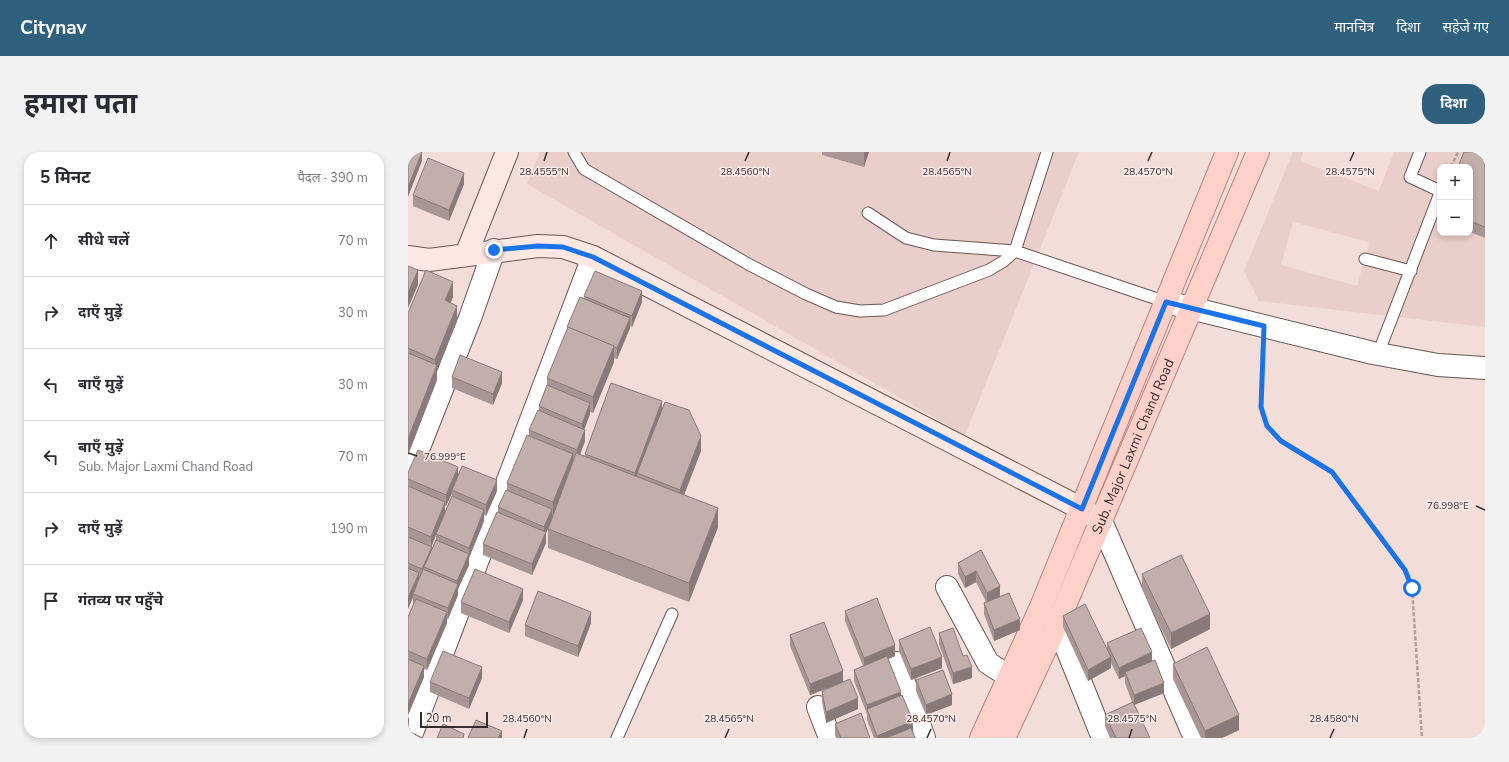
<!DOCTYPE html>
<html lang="hi">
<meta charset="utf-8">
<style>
:root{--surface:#fff;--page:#f2f2f3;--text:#2b2b33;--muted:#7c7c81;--line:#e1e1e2;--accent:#2f607e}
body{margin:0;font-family:"Nunito Sans","Noto Sans Devanagari",sans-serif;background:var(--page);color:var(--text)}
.controls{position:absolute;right:12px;top:12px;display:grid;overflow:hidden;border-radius:8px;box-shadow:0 2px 6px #0003}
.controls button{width:36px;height:36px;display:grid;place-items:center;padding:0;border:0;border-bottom:1px solid var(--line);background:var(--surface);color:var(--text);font:20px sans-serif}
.scale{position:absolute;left:12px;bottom:10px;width:68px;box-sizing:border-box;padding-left:4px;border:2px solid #352d2c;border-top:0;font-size:11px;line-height:14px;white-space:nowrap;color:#352d2c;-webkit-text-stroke:3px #fcebe8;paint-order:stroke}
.stop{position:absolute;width:12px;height:12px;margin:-9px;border:3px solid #1a73e8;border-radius:50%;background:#fff}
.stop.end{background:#1a73e8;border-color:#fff;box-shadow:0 1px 4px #0008}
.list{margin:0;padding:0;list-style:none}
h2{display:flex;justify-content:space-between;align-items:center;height:52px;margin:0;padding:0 16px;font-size:17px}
h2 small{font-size:13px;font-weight:400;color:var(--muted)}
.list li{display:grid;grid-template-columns:26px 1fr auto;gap:12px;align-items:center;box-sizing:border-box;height:72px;padding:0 16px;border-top:1px solid var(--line)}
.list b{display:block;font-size:15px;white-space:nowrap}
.list p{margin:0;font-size:13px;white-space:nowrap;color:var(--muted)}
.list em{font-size:13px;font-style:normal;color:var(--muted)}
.icon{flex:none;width:22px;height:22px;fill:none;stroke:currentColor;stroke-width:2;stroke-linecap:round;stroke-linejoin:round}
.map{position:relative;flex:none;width:1077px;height:586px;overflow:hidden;border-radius:16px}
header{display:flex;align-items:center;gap:24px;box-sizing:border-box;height:56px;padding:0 20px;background:var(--accent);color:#fff}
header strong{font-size:19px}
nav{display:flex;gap:22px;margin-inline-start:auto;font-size:14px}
.intro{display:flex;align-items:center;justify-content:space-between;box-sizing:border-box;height:96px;padding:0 24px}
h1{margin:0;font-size:28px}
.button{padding:10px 18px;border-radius:16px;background:var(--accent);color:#fff;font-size:14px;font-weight:700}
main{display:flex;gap:24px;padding:0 24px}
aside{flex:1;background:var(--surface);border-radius:16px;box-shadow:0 2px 6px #0003}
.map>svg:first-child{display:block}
.built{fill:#eacec9;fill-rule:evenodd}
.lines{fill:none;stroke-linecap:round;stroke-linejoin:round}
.lane-casing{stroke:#695755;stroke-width:13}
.street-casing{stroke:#695755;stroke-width:24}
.secondary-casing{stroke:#695755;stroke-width:24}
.primary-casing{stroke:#b7837b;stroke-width:24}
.path{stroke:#af9e9b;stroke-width:2.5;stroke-dasharray:4 2;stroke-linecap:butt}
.lane{stroke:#fff;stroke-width:11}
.street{stroke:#fff;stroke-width:22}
.secondary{stroke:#fee8e4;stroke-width:22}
.primary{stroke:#fed0ca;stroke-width:22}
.wall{fill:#a79693;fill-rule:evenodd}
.shaded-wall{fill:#887a78}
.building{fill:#c2aeab;stroke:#887a78}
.route{stroke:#1a73e8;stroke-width:5}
.ticks{fill:none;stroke:#352d2c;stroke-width:1.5}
.labels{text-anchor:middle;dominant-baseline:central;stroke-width:3;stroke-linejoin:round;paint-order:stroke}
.street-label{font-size:14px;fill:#352d2c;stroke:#fcebe8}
.ticks-label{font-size:10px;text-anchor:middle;fill:#352d2c;stroke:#fcebe8;stroke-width:3;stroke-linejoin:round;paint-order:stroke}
</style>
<header>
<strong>Citynav</strong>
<nav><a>मानचित्र</a><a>दिशा</a><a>सहेजे गए</a></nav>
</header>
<div class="intro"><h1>हमारा पता</h1><a class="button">दिशा</a></div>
<main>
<aside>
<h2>5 मिनट<small>पैदल · 390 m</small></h2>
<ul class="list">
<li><svg class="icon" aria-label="ahead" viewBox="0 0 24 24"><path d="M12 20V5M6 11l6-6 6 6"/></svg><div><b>सीधे चलें</b></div><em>70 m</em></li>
<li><svg class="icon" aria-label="right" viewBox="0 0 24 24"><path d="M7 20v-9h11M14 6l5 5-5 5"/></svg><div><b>दाएँ मुड़ें</b></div><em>30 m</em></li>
<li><svg class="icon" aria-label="left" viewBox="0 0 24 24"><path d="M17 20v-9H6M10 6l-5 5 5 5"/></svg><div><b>बाएँ मुड़ें</b></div><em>30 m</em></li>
<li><svg class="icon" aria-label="left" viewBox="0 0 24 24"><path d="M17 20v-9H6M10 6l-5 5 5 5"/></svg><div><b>बाएँ मुड़ें</b><p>Sub. Major Laxmi Chand Road</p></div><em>70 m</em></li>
<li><svg class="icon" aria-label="right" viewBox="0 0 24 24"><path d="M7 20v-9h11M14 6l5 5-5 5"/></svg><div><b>दाएँ मुड़ें</b></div><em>190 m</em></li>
<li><svg class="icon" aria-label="arrive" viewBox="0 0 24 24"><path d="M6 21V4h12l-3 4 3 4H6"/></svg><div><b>गंतव्य पर पहुँचे</b></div></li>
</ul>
</aside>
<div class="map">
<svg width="1077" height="586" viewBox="0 0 1077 586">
<rect width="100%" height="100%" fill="#f2ddd9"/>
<g class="built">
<path d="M132,0H671L557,283L119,32Z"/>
<path d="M885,0H895L892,9L971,39L986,0H1061L1055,15H1032V81L1062,80L1077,86V175L851,149L836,119ZM885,70L961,90L949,134L873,113Z"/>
</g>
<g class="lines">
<g class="lane-casing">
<g id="lane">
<path d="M166,0L176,17L340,112L398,142L428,155L452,159L476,158L581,118L596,109L607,99"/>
<path d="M639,0L607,99L758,150"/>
<path d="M1012,0L1002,25L1032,39"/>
<path d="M460,61L498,86L526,93L607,99"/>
<path d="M957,107L1003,119"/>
<path d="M970,202L1032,41"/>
<path d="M209,586L264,462"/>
</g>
</g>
<g class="street-casing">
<g id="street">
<path d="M758,150L965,201L1030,213L1077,216"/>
<path d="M0,323L62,166L86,98"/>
<path d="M693,369L787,586"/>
<path d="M539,435L580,511L602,525"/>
<path d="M649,472L695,586"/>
<path d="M489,511L516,586"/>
<path d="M410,555L422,586"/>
<path d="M2,586L185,105"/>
</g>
</g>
<g class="secondary-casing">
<g id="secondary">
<path d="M58,103L99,0"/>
<path d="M0,105L21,108L130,94L155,95L185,105L674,357L693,369"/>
</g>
</g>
<g class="primary-casing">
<g id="primary">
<path d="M573,586L632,457L819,0"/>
<path id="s1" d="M596,586L649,472L850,0"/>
</g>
</g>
<g class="path">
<path d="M1043,15L1050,0"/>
<path d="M855,197L853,255L859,274L873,289L924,320L997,418L1004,436L1014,586"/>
</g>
<use href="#lane" class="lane"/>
<use href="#street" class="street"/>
<use href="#secondary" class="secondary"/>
<use href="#primary" class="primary"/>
</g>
<g class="wall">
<path d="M414,0H461L456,15L414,3Z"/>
<path d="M1077,0V86L1062,80V15Z"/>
<path d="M56,32L41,69L5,54V43Z"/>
<path d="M176,144L234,150L224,175L222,174V176L209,207L206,206V210L185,261L182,260V262L176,278L177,289L172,303L177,304V302L254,258L293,299L276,343L310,375L281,450L140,396V377L138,381V391L124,423L75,403V392L90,360V355L99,339V331L121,284V278L131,259V254L139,234V226L159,179V175L176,147Z"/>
<path d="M45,145L42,151L49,169L29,217V228L0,303V161Z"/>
<path d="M44,225L94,231L85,253L44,236Z"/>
<path d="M0,321L50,323L89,339L78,364L76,363V369L61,406V413L50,437V443L40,467H39V471L19,518L16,516V525L0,563V465L5,453V445L0,457ZM44,341V344L37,359V354H38ZM28,383V388L24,398L23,395Z"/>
<path d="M573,398L592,445L612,478L586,489L576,462V451L578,450L568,430L557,436L550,422V411Z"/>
<path d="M734,422L802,477L763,497L734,437Z"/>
<path d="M115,448L101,481L53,461V450Z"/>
<path d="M437,459L487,504L480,507L507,586H466L459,568V562L446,529V518L455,514L437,469Z"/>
<path d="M655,464L699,497V491L744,509L756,541L726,553L742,586H702L697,574V563L724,550L717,531V524L711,527L703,511V516L680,529L655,475Z"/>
<path d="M183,471L170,505L117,484V473Z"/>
<path d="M531,481L555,504L564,526L545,532L531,492Z"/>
<path d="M382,483L435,530L402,543L382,494Z"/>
<path d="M491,488L534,516L503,528L491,499Z"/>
<path d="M765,512L831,578L814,586H793L765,527Z"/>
<path d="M74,526L61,557L22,540V530Z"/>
<path d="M508,528L544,553L518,563L508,539Z"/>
<path d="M414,539L450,557L418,571L414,550Z"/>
<path d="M427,572L462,586H428L427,583Z"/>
</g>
<g class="shaded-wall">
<path d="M14,0V9L0,45V35Z"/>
<path d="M456,0H461L456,15Z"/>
<path d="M56,21V32L41,69V58Z"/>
<path d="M10,118V133L0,156V141Z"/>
<path d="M45,130V145L37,164V148Z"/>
<path d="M234,139V150L224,175V164Z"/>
<path d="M49,154V169L29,217V228L0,303V287L27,219V208Z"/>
<path d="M222,166V176L209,207V196Z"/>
<path d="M206,194V210L185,261V245Z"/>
<path d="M94,220V231L85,253V242Z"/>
<path d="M254,249V265L229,321V330L227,336V321Z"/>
<path d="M182,251V262L174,283V272Z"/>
<path d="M177,278V289L169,309V298Z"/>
<path d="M293,284V299L272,353V338Z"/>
<path d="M165,302V318L145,365V350Z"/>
<path d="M50,315V326L44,338V341L38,354V343Z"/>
<path d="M89,328V339L78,364V353Z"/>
<path d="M37,350V361L28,382V383L23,396V385Z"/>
<path d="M310,356V375L281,450V431Z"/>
<path d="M144,357V368L138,381V391L124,423V412L136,385V375Z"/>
<path d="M76,358V369L61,406V413L50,437V443L40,467V456L49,435V429L61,402V396Z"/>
<path d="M24,395V406L16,415V423L14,428V417Z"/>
<path d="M568,419V430L557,436V425Z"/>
<path d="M11,421V432L5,442V445L0,457V446Z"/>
<path d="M592,434V445L579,452V441Z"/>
<path d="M115,437V448L101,481V470Z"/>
<path d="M39,460V471L19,518V507Z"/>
<path d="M183,460V471L170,505V494Z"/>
<path d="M802,462V477L763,497V481Z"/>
<path d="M612,467V478L586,489V478Z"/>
<path d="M487,493V504L456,517V506Z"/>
<path d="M744,500V511L717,520V524L711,527V516Z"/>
<path d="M534,505V516L503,528V517Z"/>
<path d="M703,505V516L680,529V518Z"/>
<path d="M16,514V525L0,563V552Z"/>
<path d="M74,515V526L61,557V546Z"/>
<path d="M564,515V526L545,532V521Z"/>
<path d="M435,519V530L402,543V532Z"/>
<path d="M756,531V541L726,553V543Z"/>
<path d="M493,540V550L459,559V553Z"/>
<path d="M544,542V553L518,563V553Z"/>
<path d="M450,546V557L418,571V560Z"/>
<path d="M831,563V578L814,586H797V579Z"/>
<path d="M1,564V575L0,578V567Z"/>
<path d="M505,569V580L491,586H469V584Z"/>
<path d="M94,579V586H90Z"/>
</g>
<g class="building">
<path d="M0,0H14L0,35Z"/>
<path d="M1056,0H1077V75L1062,69V15H1050Z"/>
<path d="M20,6L56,21L41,58L5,43Z"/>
<path d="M0,114L10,118L0,141Z"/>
<path d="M18,118L45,130L37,148L49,154L27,208L0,196V161Z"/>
<path d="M187,119L234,139L224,164L176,144Z"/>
<path d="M172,145L222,166L209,196L206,195V194L159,175Z"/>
<path d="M160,175L206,194L185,245L139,226Z"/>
<path d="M0,201L29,213L0,287Z"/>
<path d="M52,203L94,220L85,242L44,225Z"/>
<path d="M203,231L254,249L227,321L177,302Z"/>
<path d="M139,233L182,251L174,272L131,254Z"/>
<path d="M257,250L281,258L293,284L272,338L229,321Z"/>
<path d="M130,258L177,278L169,298L121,278Z"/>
<path d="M119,283L165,302L145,350L99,331Z"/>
<path d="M10,298L50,315L38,343L0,327V321Z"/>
<path d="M168,301L310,356L281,431L140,377Z"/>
<path d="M54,314L89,328L78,353L44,338Z"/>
<path d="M0,334L37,350L23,385L0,375Z"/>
<path d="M98,338L144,357L136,375L90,355Z"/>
<path d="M44,344L76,358L61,396L28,382Z"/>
<path d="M89,360L138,380L124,412L75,392Z"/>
<path d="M0,385L24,395L14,417L0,411Z"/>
<path d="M28,388L61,402L49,429L16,415Z"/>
<path d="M573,398L592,434L579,441L568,419L557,425L550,411Z"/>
<path d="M773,403L802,462L763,481L734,422Z"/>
<path d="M0,416L11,421L0,446Z"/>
<path d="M15,417L50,432L40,456L5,442Z"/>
<path d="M67,417L115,437L101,470L53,450Z"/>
<path d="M130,439L183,460L170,494L117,473Z"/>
<path d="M601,441L612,467L586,478L576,451Z"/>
<path d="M469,446L487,493L456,506L437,459Z"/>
<path d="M8,447L39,460L19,507L0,499V465Z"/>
<path d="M677,452L703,505L680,518L655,464Z"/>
<path d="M416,470L435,519L402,532L382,483Z"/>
<path d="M522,475L534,505L503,517L491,488Z"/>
<path d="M545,476L555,504L559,503L564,515L545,521L531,481Z"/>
<path d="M733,476L744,500L711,516L699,491Z"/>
<path d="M799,495L831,563L797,579L765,512Z"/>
<path d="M35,499L74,515L61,546L22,530Z"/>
<path d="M479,504L493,540L459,553L446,518Z"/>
<path d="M0,507L16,514L0,552Z"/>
<path d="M747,508L756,531L726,543L717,520Z"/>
<path d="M535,518L544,542L518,553L508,528Z"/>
<path d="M442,527L450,546L418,560L414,539Z"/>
<path d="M494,543L505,569L469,584L459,557Z"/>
<path d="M725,550L742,586H708L697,563Z"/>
<path d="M453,561L462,586H433L427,572Z"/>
<path d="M68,568L94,579L90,586H60Z"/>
<path d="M35,572L56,582L55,586H29Z"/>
<path d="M503,576L507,586H478Z"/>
<path d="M4,581L15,586H3Z"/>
</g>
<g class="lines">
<path class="route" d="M86,98L130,94L155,95L185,105L674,357L758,150L856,174L853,255L859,274L873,289L924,320L997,418L1004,436"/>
</g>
<path class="ticks" d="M136,9L139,0M337,9L341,0M539,9L542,0M740,9L744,0M942,9L946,0M0,301L9,304M1068,354L1077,358M116,586L119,577M317,586L321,577M519,586L523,577M721,586L724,577M922,586L926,577"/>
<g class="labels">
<g class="street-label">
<text stroke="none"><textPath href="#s1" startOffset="319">Sub. Major Laxmi Chand Road</textPath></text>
</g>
</g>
<g class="ticks-label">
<text x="136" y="23">28.4555°N</text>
<text x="337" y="23">28.4560°N</text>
<text x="539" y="23">28.4565°N</text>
<text x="740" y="23">28.4570°N</text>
<text x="942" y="23">28.4575°N</text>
<text x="37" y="308">76.999°E</text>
<text x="1040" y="357">76.998°E</text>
<text x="119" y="570">28.4560°N</text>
<text x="321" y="570">28.4565°N</text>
<text x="523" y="570">28.4570°N</text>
<text x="724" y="570">28.4575°N</text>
<text x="926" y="570">28.4580°N</text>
</g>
</svg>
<div class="controls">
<button>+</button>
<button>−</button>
</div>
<div class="scale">20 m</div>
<div class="stop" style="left:1004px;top:436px"></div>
<div class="stop end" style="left:86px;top:98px"></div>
</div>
</main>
